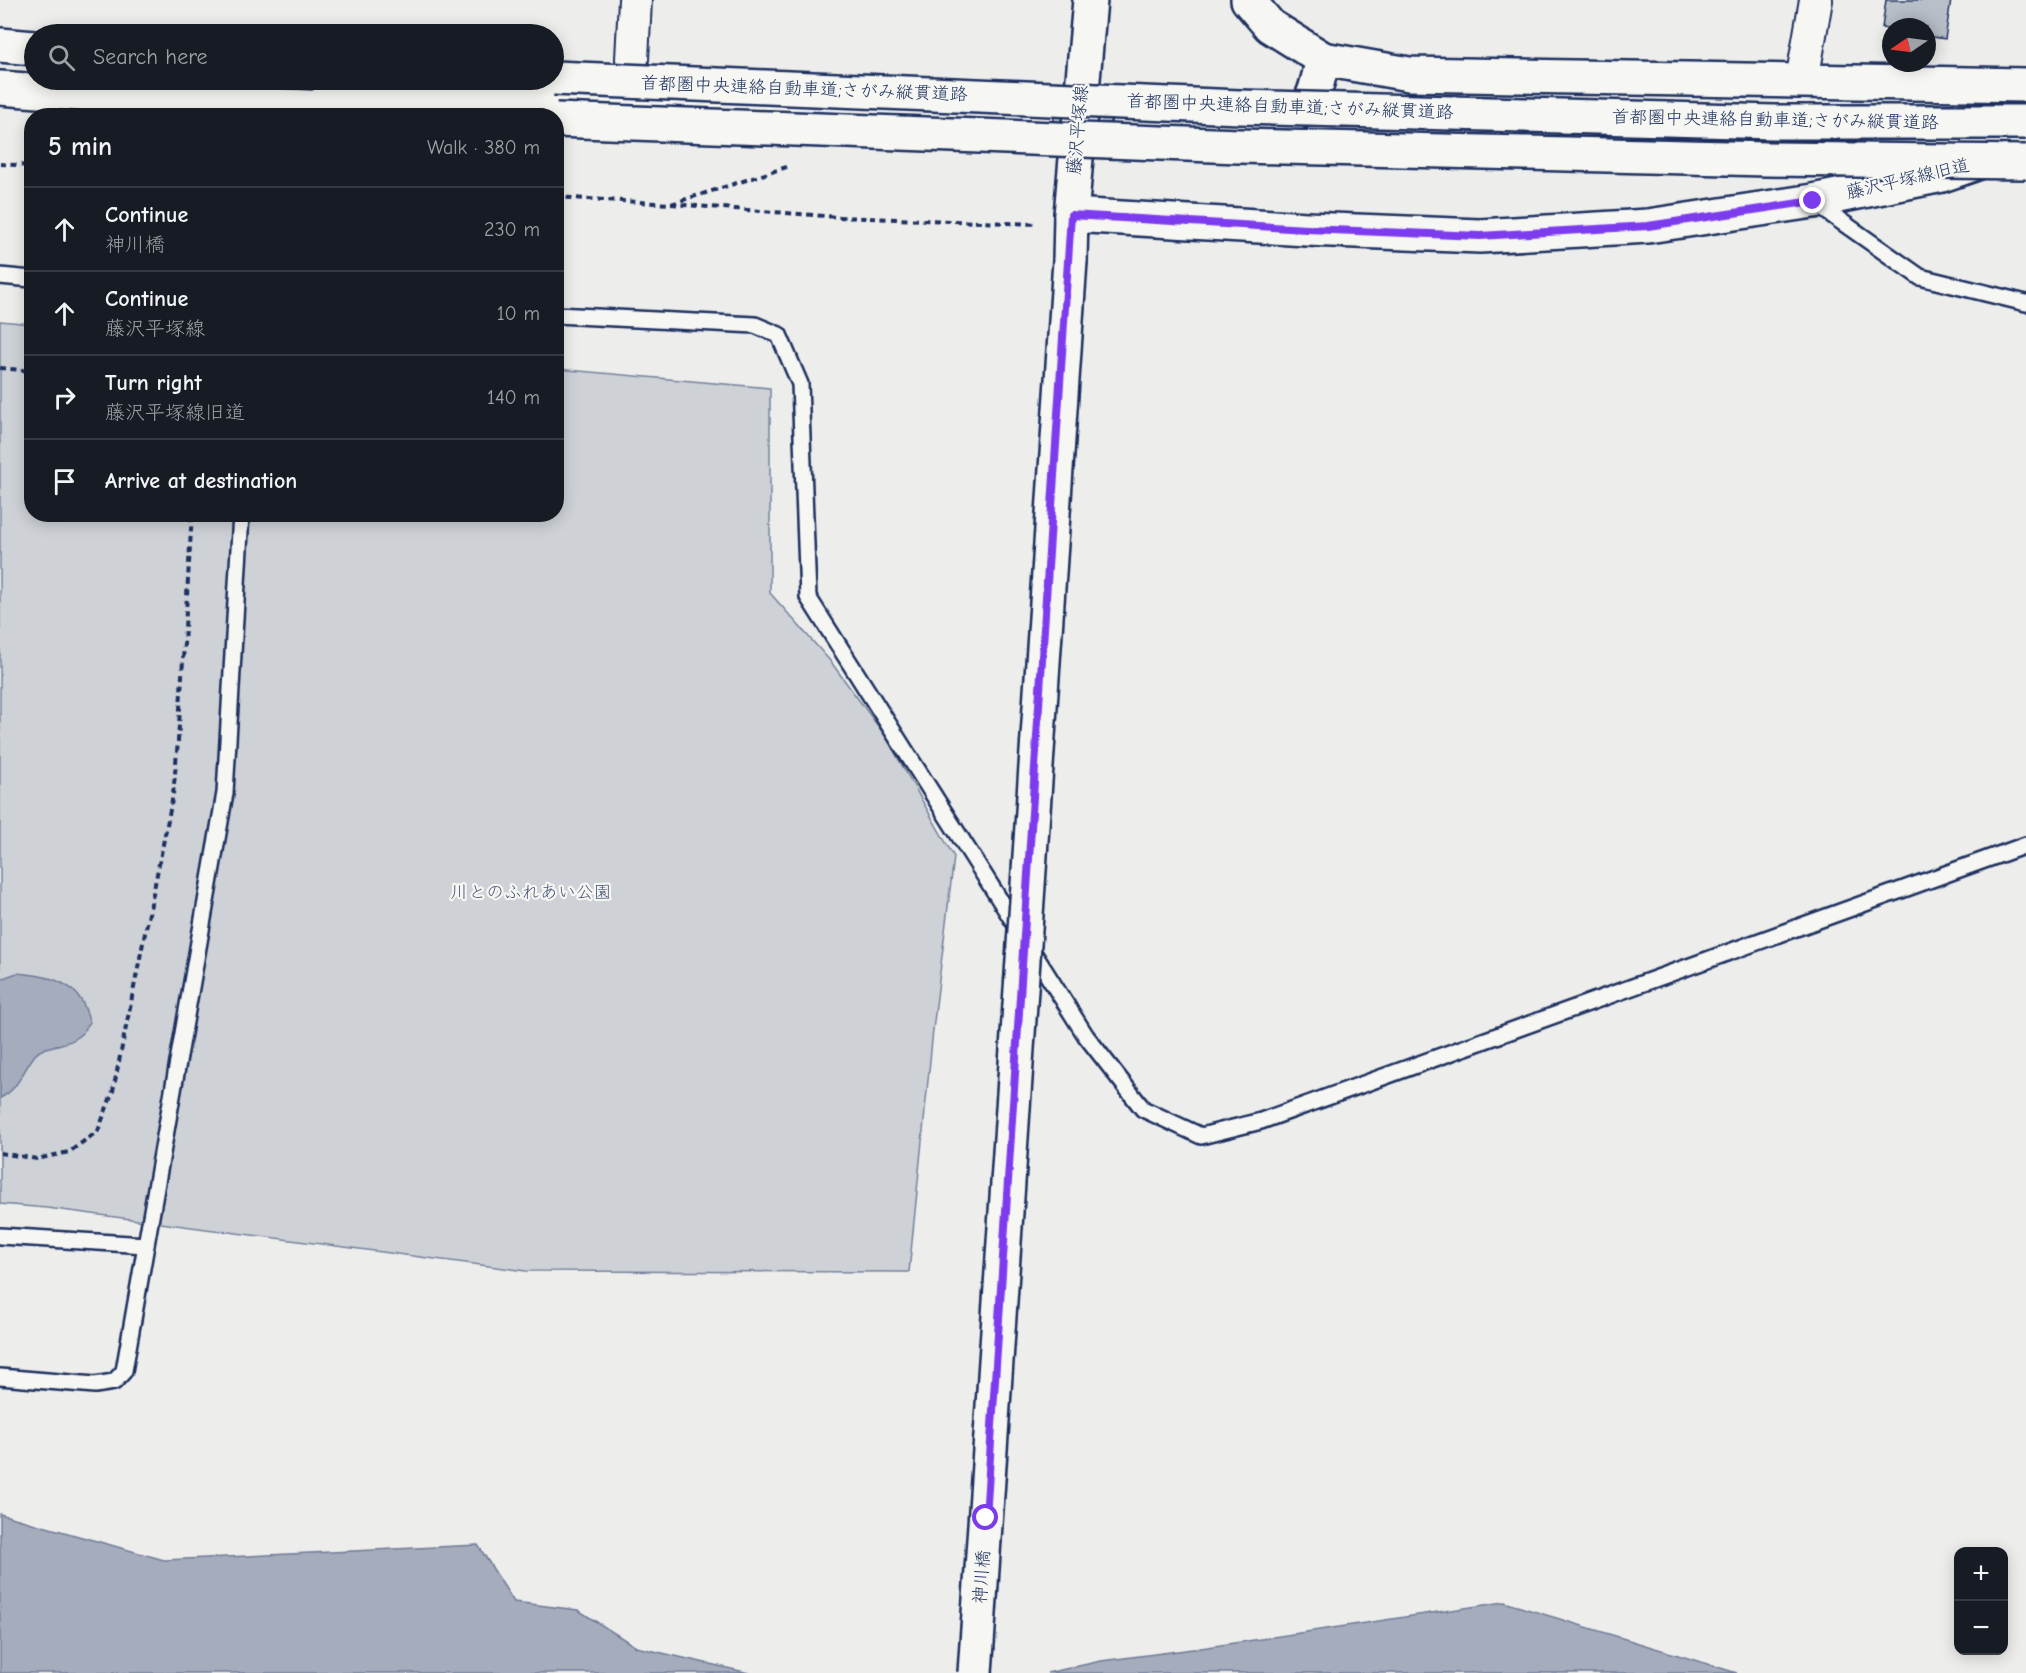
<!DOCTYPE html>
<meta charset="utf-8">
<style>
:root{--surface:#171b24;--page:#20242c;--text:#f1f3f6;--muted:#9ea1a6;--line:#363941}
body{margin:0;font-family:"Comic Neue","Klee One",sans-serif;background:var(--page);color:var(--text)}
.controls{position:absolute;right:18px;bottom:18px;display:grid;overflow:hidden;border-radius:12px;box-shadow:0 3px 15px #0003}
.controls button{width:54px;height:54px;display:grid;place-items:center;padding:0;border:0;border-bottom:2px solid var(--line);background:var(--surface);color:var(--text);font:30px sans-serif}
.compass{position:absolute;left:1882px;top:18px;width:54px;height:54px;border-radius:50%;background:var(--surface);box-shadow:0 3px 15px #0003;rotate:257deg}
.stop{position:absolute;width:18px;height:18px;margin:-14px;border:4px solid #7c3aed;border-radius:50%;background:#fff}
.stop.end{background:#7c3aed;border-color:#fff;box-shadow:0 2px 6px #0008}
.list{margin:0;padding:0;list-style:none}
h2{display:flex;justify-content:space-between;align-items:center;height:78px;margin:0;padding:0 24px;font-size:26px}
h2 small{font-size:20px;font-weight:400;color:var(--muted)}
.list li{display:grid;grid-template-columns:39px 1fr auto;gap:18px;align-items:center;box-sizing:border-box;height:84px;padding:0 24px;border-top:2px solid var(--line)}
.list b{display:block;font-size:22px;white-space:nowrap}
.list p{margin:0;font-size:20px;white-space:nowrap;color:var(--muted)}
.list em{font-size:20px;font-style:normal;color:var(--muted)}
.icon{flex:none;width:33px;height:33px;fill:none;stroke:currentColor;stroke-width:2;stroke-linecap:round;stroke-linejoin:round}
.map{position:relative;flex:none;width:2026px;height:1673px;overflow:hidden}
.search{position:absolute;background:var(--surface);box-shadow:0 3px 15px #0003;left:24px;top:24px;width:540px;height:66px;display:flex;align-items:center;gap:15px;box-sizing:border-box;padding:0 21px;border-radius:33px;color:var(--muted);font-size:22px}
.panel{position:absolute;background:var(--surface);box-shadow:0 3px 15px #0003;left:24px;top:108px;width:540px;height:414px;border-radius:24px}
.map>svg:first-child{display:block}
.green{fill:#ced2d7;stroke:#74809a;stroke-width:1.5}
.water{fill:#a5acbc;stroke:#6e7a96;stroke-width:1.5}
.building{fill:#b9bfc8;stroke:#1b2f5e;stroke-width:1.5}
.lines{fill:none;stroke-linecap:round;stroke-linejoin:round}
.secondary-tunnel{stroke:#c3c8d0;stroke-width:33;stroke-dasharray:33 16;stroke-linecap:butt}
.lane-casing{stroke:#1b2f5e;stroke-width:20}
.street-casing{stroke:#1b2f5e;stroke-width:36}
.secondary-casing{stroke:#1b2f5e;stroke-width:38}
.primary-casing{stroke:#1b2f5e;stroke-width:38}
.highway-casing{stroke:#1b2f5e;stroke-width:38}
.path{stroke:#1b2f5e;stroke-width:4;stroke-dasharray:6 4.5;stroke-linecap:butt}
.lane{stroke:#f6f6f2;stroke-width:15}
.street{stroke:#f6f6f2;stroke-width:32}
.secondary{stroke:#f6f6f2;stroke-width:33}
.primary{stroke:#f6f6f2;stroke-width:33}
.highway{stroke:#f6f6f2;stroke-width:33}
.primary-bridge-casing{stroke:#1b2f5e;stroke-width:38;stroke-linecap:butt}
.highway-bridge-casing{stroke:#1b2f5e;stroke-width:38;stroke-linecap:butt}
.primary-bridge{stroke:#f6f6f2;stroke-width:33}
.highway-bridge{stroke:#f6f6f2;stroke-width:33}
.route{stroke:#7c3aed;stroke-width:8}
.labels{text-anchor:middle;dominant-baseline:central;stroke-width:4.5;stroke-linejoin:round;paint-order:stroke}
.street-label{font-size:18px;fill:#1b2f5e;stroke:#f6f6f2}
.park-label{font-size:18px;fill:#48587c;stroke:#f6f6f2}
</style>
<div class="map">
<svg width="2026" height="1673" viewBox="0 0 2026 1673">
<rect width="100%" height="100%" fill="#edeeec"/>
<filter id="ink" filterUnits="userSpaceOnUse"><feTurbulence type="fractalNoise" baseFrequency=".0167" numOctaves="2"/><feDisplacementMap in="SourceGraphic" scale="12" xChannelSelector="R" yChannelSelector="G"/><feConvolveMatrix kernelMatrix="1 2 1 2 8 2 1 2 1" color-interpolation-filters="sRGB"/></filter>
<g filter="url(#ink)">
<path class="green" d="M0,321L31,324L32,514H556L557,369L770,388V593L831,662L886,737L954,857L933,1030L909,1272L526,1271L47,1208L0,1204Z"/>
<g class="water">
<path d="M17,973C39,975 68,978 81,1000C85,1006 87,1015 90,1022C86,1027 83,1034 78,1037C66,1047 46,1043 35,1055C23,1070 19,1089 0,1098V979Z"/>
<path d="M0,1514L164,1560L478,1545L514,1602L578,1610L636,1647L749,1673H0Z"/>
<path d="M1504,1602L1737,1673H1047L1101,1661L1201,1648Z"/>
</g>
<path class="building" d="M1886,0H1951L1945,39L1927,36V27H1891V30L1882,28Z"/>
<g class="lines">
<path class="secondary-tunnel" d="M1052,123L1128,125"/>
<g class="lane-casing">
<g id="lane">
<path d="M1815,203L1920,277L2026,303"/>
<path d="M0,276L32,279"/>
<path d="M556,315L755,325L779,335L800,384L808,597L1086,1036L1143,1109L1201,1136L1261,1121L2026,845"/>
<path d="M0,1236L146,1245"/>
<path d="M0,1377L95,1385L114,1382L124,1371L225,793L241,514"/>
</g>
</g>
<g class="street-casing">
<g id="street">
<path d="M632,59L635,0"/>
<path d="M1802,81L1816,0"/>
</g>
</g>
<g class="secondary-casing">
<g id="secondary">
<path d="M1248,0L1270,26L1323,59L1409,74L2026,85"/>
<path d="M326,80L1036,122"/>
<path d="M1128,125L1270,122C1315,112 1313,99 1323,59"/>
<path d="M1071,215L1307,229L1480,236L1648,226L1813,201L1942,175L1974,164"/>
</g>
</g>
<g class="primary-casing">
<path id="primary" d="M1070,261L1071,215L1090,0"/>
</g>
<g class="highway-casing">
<g id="highway">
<path d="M0,45L34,48"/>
<path d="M0,88L103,96L476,116"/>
</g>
</g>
<g class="path">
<path d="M0,164L32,166"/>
<path d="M556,197L671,204L790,166"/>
<path d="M671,204L838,217L1037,224"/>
<path d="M0,368L32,371"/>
<path d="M0,1153L37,1159L69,1152L98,1131L113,1091L173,795L178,741L192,514"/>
</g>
<use href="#lane" class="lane"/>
<use href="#street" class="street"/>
<use href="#secondary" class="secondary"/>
<use href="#primary" class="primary"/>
<use href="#highway" class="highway"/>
<g class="primary-bridge-casing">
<path id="primary-bridge" d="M975,1673L1070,261"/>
</g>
<g class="highway-bridge-casing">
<g id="highway-bridge">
<path d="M554,78L1240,107L1774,122H2026"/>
<path d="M556,120L1239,146L1767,159L2026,162"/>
</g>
</g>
<use href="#primary-bridge" class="primary-bridge"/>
<use href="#highway-bridge" class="highway-bridge"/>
</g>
</g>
<g class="lines" filter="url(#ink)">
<path class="route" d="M986,1518L1071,215L1307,229L1480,236L1648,226L1813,201"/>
</g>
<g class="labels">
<g class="street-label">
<text transform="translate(804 89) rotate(2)">首都圏中央連絡自動車道;さがみ縦貫道路</text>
<text transform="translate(1290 107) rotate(2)">首都圏中央連絡自動車道;さがみ縦貫道路</text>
<text transform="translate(1775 120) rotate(1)">首都圏中央連絡自動車道;さがみ縦貫道路</text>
<text transform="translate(1078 130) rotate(-85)">藤沢平塚線</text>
<text transform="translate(1908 179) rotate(-13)">藤沢平塚線旧道</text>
<text transform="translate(982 1577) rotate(-86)">神川橋</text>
</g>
<g class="park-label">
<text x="531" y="892">川とのふれあい公園</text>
</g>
</g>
</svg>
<div class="controls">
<button>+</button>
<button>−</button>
</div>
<svg class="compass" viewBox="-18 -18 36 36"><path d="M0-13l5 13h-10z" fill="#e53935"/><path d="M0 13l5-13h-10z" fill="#9ea1a6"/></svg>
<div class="stop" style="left:986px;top:1518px"></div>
<div class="stop end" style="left:1813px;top:201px"></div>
<div class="search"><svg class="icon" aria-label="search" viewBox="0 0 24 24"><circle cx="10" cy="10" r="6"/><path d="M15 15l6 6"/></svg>Search here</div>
<section class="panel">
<h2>5 min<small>Walk · 380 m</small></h2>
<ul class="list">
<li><svg class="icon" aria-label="ahead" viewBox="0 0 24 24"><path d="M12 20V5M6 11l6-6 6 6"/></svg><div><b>Continue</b><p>神川橋</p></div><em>230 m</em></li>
<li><svg class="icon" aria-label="ahead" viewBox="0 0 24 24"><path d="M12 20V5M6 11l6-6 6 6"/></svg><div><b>Continue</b><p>藤沢平塚線</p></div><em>10 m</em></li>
<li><svg class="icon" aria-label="right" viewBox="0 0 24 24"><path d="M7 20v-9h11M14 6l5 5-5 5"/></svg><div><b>Turn right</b><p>藤沢平塚線旧道</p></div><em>140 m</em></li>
<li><svg class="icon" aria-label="arrive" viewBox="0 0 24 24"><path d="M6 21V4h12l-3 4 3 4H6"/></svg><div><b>Arrive at destination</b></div></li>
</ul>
</section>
</div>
